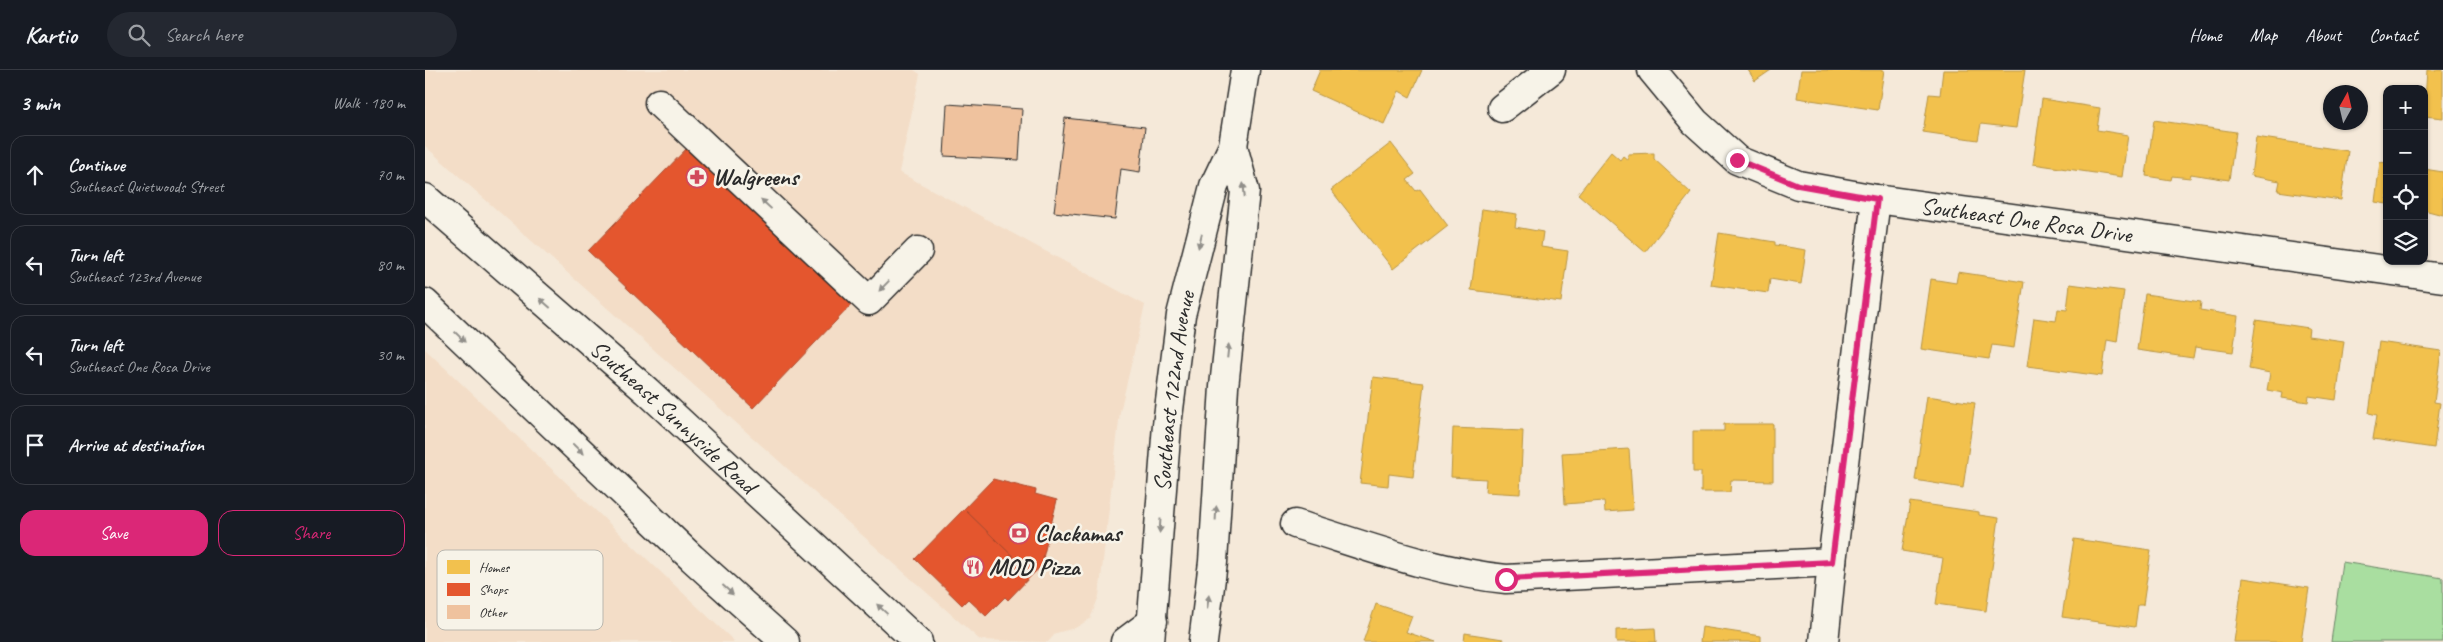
<!DOCTYPE html>
<meta charset="utf-8">
<style>
:root{--surface:#171b24;--page:#242831;--text:#f1f3f6;--muted:#9ea1a6;--line:#363941;--accent:#db2777}
body{margin:0;font-family:Caveat,sans-serif;background:var(--page);color:var(--text)}
.controls{position:absolute;right:15px;top:15px;display:grid;overflow:hidden;border-radius:10px;box-shadow:0 1px 4px #0004}
.controls button{width:45px;height:45px;display:grid;place-items:center;padding:0;border:0;border-bottom:1px solid var(--line);background:var(--surface);color:var(--text);font:25px sans-serif}
.compass{position:absolute;left:1898px;top:15px;width:45px;height:45px;border-radius:50%;background:var(--surface);box-shadow:0 1px 4px #0004;rotate:8deg}
.stop{position:absolute;width:15px;height:15px;margin:-11px;border:4px solid #db2777;border-radius:50%;background:#fff}
.stop.end{background:#db2777;border-color:#fff;box-shadow:0 1px 5px #0008}
.list{margin:0;padding:0;list-style:none}
h2{display:flex;justify-content:space-between;align-items:center;height:65px;margin:0;padding:0 20px;font-size:21px}
h2 small{font-size:16px;font-weight:400;color:var(--muted)}
.list li{display:grid;grid-template-columns:32px 1fr auto;gap:15px;align-items:center;box-sizing:border-box;height:80px;margin:0 10px 10px;padding:0 10px;border:1px solid var(--line);border-radius:15px}
.list b{display:block;font-size:19px;white-space:nowrap}
.list p{margin:0;font-size:16px;white-space:nowrap;color:var(--muted)}
.list em{font-size:16px;font-style:normal;color:var(--muted)}
.actions{display:flex;gap:10px;padding:15px 20px}
.actions a{flex:1;padding:11px 0;border:1px solid var(--accent);border-radius:15px;text-align:center;font-size:18px;color:var(--accent)}
.actions .main{background:var(--accent);color:#fff}
.icon{flex:none;width:28px;height:28px;fill:none;stroke:currentColor;stroke-width:2;stroke-linecap:round;stroke-linejoin:round}
.map{position:relative;flex:none;width:2018px;height:572px;overflow:hidden}
header{display:flex;align-items:center;gap:30px;box-sizing:border-box;height:70px;padding:0 25px;background:var(--surface);border-bottom:1px solid var(--line)}
header strong{font-size:24px}
nav{display:flex;gap:28px;margin-inline-start:auto;font-size:18px}
.search{width:350px;height:45px;background:var(--page);display:flex;align-items:center;gap:12px;box-sizing:border-box;padding:0 18px;border-radius:28px;color:var(--muted);font-size:19px}
main{display:flex}
aside{flex:1;background:var(--surface)}
.map>svg:first-child{display:block}
.built{fill:#f3ddc7}
.green{fill:#a9dea0;stroke:#6a8466}
.homes{fill:#f2c14e;stroke:#b69444}
.shops{fill:#e4572e;stroke:#ac4a2d}
.building{fill:#efc29e;stroke:#2b2b2b}
.lines{fill:none;stroke-linecap:round;stroke-linejoin:round}
.minor-casing{stroke:#2b2b2b;stroke-width:31}
.major-casing{stroke:#2b2b2b;stroke-width:31}
.minor{stroke:#f7f3e8;stroke-width:28}
.major{stroke:#f7f3e8;stroke-width:28}
.oneway{fill:#918f8a}
.route{stroke:#db2777;stroke-width:6}
.labels{text-anchor:middle;dominant-baseline:central;stroke-width:5;stroke-linejoin:round;paint-order:stroke}
.poi-label{font-size:24px;font-weight:bold;fill:#2b2b2b;stroke:#f7f3e8;text-anchor:start}
.street-label{font-size:24px;fill:#2b2b2b;stroke:#f7f3e8}
.key{fill:#f7f3e8;stroke:#bab7af;stroke-width:1}
.key-label{font-size:14px;fill:#2b2b2b}
</style>
<header>
<strong>Kartio</strong>
<div class="search"><svg class="icon" aria-label="search" viewBox="0 0 24 24"><circle cx="10" cy="10" r="6"/><path d="M15 15l6 6"/></svg>Search here</div>
<nav><a>Home</a><a>Map</a><a>About</a><a>Contact</a></nav>
</header>
<main>
<aside>
<h2>3 min<small>Walk · 180 m</small></h2>
<ul class="list">
<li><svg class="icon" aria-label="ahead" viewBox="0 0 24 24"><path d="M12 20V5M6 11l6-6 6 6"/></svg><div><b>Continue</b><p>Southeast Quietwoods Street</p></div><em>70 m</em></li>
<li><svg class="icon" aria-label="left" viewBox="0 0 24 24"><path d="M17 20v-9H6M10 6l-5 5 5 5"/></svg><div><b>Turn left</b><p>Southeast 123rd Avenue</p></div><em>80 m</em></li>
<li><svg class="icon" aria-label="left" viewBox="0 0 24 24"><path d="M17 20v-9H6M10 6l-5 5 5 5"/></svg><div><b>Turn left</b><p>Southeast One Rosa Drive</p></div><em>30 m</em></li>
<li><svg class="icon" aria-label="arrive" viewBox="0 0 24 24"><path d="M6 21V4h12l-3 4 3 4H6"/></svg><div><b>Arrive at destination</b></div></li>
</ul>
<div class="actions"><a class="main">Save</a><a>Share</a></div>
</aside>
<div class="map">
<svg width="2018" height="572" viewBox="0 0 2018 572">
<rect width="100%" height="100%" fill="#f5e9d9"/>
<filter id="ink" filterUnits="userSpaceOnUse"><feTurbulence type="fractalNoise" baseFrequency=".02" numOctaves="2"/><feDisplacementMap in="SourceGraphic" scale="10" xChannelSelector="R" yChannelSelector="G"/><feConvolveMatrix kernelMatrix="1 2 1 2 8 2 1 2 1" color-interpolation-filters="sRGB"/></filter>
<g filter="url(#ink)">
<g class="built">
<path d="M0,0H489L495,4L474,102L720,235L695,342L674,526L665,549L650,558L631,563L623,572L555,570L0,76Z"/>
<path d="M0,279L206,474L310,572H0Z"/>
</g>
<path class="green" d="M1917,492L2018,508V572H1906Z"/>
<g class="homes">
<path d="M895,0H997L985,27L974,21L959,54L886,21Z"/>
<path d="M1323,0H1346L1330,11Z"/>
<path d="M1376,0H1459L1453,40L1372,28Z"/>
<path d="M1518,0H1600L1591,58L1556,54L1553,70L1498,62L1504,24L1515,25Z"/>
<path d="M2002,0H2018V48L1999,46Z"/>
<path d="M1617,29L1675,38L1672,60L1703,65L1697,107L1608,94Z"/>
<path d="M1729,50L1811,62L1804,110L1766,104L1765,108L1747,106L1746,110L1721,106Z"/>
<path d="M1831,67L1923,81L1916,130L1853,121L1855,111L1826,106Z"/>
<path d="M966,73L990,104L982,110L991,121L995,119L1023,156L968,199L906,120Z"/>
<path d="M1186,82L1195,90L1198,86L1203,90V84L1229,83V89L1266,123L1220,182L1153,124Z"/>
<path d="M1955,92L1962,93V134L1950,132Z"/>
<path d="M1999,99L2018,102V145L1999,140Z"/>
<path d="M1057,139L1092,144L1090,157L1118,162L1116,177L1143,181L1136,232L1046,220Z"/>
<path d="M1294,163L1350,172V175L1381,180L1376,214L1345,209L1343,223L1286,215Z"/>
<path d="M1533,202L1599,212L1589,278L1567,275L1564,289L1496,279L1506,209L1531,213Z"/>
<path d="M1645,214L1699,221L1692,272L1682,270L1677,306L1602,296L1609,248L1631,251L1633,239L1642,240Z"/>
<path d="M1720,224L1776,232L1775,240L1813,246L1808,282L1770,277L1768,288L1712,280Z"/>
<path d="M1831,250L1884,258L1883,266L1919,271L1911,330L1884,326L1883,332L1857,328L1858,323L1842,320L1845,303L1824,299Z"/>
<path d="M1954,272L2016,281L2009,332L2015,333L2009,378L1948,369L1952,345L1944,343Z"/>
<path d="M948,307L999,313L988,407L964,404L963,416L935,413Z"/>
<path d="M1502,326L1550,333L1538,418L1490,410Z"/>
<path d="M1299,354H1348V411L1306,410L1305,422H1276V402H1268V361H1299Z"/>
<path d="M1028,358L1098,361L1095,424L1060,422L1061,409L1026,407Z"/>
<path d="M1204,379L1208,440L1180,442L1179,431L1140,434L1137,383Z"/>
<path d="M1485,432L1554,442V445L1574,448L1561,541L1511,534L1518,488L1477,481Z"/>
<path d="M1649,469L1726,480L1718,535H1713L1710,557L1637,547Z"/>
<path d="M1818,508L1884,518L1876,572H1809Z"/>
<path d="M951,534L987,546L981,562L1011,572H938Z"/>
<path d="M1277,557L1336,566V572H1275Z"/>
<path d="M1230,558L1231,572H1191V560Z"/>
<path d="M1040,563L1078,569L1077,572H1039Z"/>
</g>
<g class="shops">
<path d="M264,76L429,232L328,338L163,181Z"/>
<path d="M568,409L611,420L610,424L632,430L618,488L621,492L607,505L539,439Z"/>
<path d="M539,439L607,505L583,530L580,527L561,546L543,529L537,535L490,489Z"/>
</g>
<g class="building">
<path d="M522,34L597,39L594,90L519,86Z"/>
<path d="M640,48L720,57L715,102L696,99L690,149L629,142Z"/>
</g>
<g class="lines">
<g class="minor-casing">
<g id="minor">
<path id="s1" d="M1227,0L1270,52L1312,90L1373,115L1451,129L2018,208"/>
<path d="M234,33L444,231L493,181"/>
<path d="M1077,38L1126,0"/>
<path d="M870,454C939,475 1009,502 1081,509L1407,492"/>
<path d="M1399,572L1407,492L1451,129"/>
</g>
</g>
<g class="major-casing">
<g id="major">
<path id="s2" d="M0,128L222,321L493,572"/>
<path d="M0,233L267,488L360,572"/>
<path d="M700,572L728,551"/>
<path id="s3" d="M725,572L742,355L756,245L789,116L808,76L820,0"/>
<path d="M778,572L788,492L799,317L820,121L808,76"/>
</g>
</g>
<use href="#minor" class="minor"/>
<use href="#major" class="major"/>
</g>
<defs><path id="oneway-solid" d="M-6-.8H1V-3.2L6.5 0L1 3.2V.8H-6Z" transform="scale(1.25)"/></defs>
<g class="oneway">
<use href="#oneway-solid" transform="translate(819 120) rotate(-96)"/>
<use href="#oneway-solid" transform="translate(341 134) rotate(-137)"/>
<use href="#oneway-solid" transform="translate(775 171) rotate(104)"/>
<use href="#oneway-solid" transform="translate(459 216) rotate(134)"/>
<use href="#oneway-solid" transform="translate(120 233) rotate(-139)"/>
<use href="#oneway-solid" transform="translate(35 267) rotate(44)"/>
<use href="#oneway-solid" transform="translate(803 281) rotate(-84)"/>
<use href="#oneway-solid" transform="translate(153 379) rotate(44)"/>
<use href="#oneway-solid" transform="translate(791 443) rotate(-87)"/>
<use href="#oneway-solid" transform="translate(735 456) rotate(94)"/>
<use href="#oneway-solid" transform="translate(303 520) rotate(42)"/>
<use href="#oneway-solid" transform="translate(783 532) rotate(-83)"/>
<use href="#oneway-solid" transform="translate(457 539) rotate(-137)"/>
</g>
</g>
<g class="lines" filter="url(#ink)">
<path class="route" d="M1081,509L1407,492L1452,129L1373,115L1312,90"/>
</g>
<defs>
<g id="pharmacy-ring" transform="scale(1.125)"><circle r="9.5" fill="#f7f3e8" stroke="#d1495b" stroke-width="1.5"/><path d="M-2-6h4v4h4v4h-4v4h-4v-4h-4v-4h4Z" fill="#d1495b"/></g>
<g id="bank-ring" transform="scale(1.125)"><circle r="9.5" fill="#f7f3e8" stroke="#d1495b" stroke-width="1.5"/><path d="M-6-4H6V4H-6ZM0-2.3a2.3 2.3 0 1 0 0 4.6a2.3 2.3 0 1 0 0-4.6Z" fill="#d1495b"/></g>
<g id="restaurant-ring" transform="scale(1.125)"><circle r="9.5" fill="#f7f3e8" stroke="#d1495b" stroke-width="1.5"/><path d="M-5-6h1v4h1v-4h1v4h1v-4h1v5L-1.5 .5V6h-2V.5L-5-1ZM5-6V6H3V1.5H1.5Q1.5-4 5-6Z" fill="#d1495b"/></g>
</defs>
<g fill-rule="evenodd">
<use href="#pharmacy-ring" x="272" y="107"/>
<use href="#bank-ring" x="594" y="463"/>
<use href="#restaurant-ring" x="548" y="497"/>
</g>
<g class="labels">
<g class="poi-label">
<text x="288" y="107">Walgreens</text>
<text x="610" y="463">Clackamas</text>
<text x="564" y="497">MOD Pizza</text>
</g>
<g class="street-label">
<text stroke="none"><textPath href="#s1" startOffset="421">Southeast One Rosa Drive</textPath></text>
<text stroke="none"><textPath href="#s3" startOffset="252">Southeast 122nd Avenue</textPath></text>
<text stroke="none"><textPath href="#s2" startOffset="331">Southeast Sunnyside Road</textPath></text>
</g>
</g>
<rect x="12" y="480" width="166" height="80" rx="8" class="key"/>
<rect x="22" y="490" width="23" height="14" fill="#f2c14e"/>
<rect x="22" y="513" width="23" height="13" fill="#e4572e"/>
<rect x="22" y="535" width="23" height="14" fill="#efc29e"/>
<g class="key-label">
<text x="54" y="502">Homes</text>
<text x="54" y="524">Shops</text>
<text x="54" y="547">Other</text>
</g>
</svg>
<div class="controls">
<button>+</button>
<button>−</button>
<button><svg class="icon" aria-label="locate" viewBox="0 0 24 24"><circle cx="12" cy="12" r="6"/><path d="M12 2v4M12 18v4M2 12h4M18 12h4"/></svg></button>
<button><svg class="icon" aria-label="layers" viewBox="0 0 24 24"><path d="M12 4l9 5-9 5-9-5zM3 14l9 5 9-5"/></svg></button>
</div>
<svg class="compass" viewBox="-18 -18 36 36"><path d="M0-13l5 13h-10z" fill="#e53935"/><path d="M0 13l5-13h-10z" fill="#9ea1a6"/></svg>
<div class="stop" style="left:1081px;top:509px"></div>
<div class="stop end" style="left:1312px;top:90px"></div>
</div>
</main>
